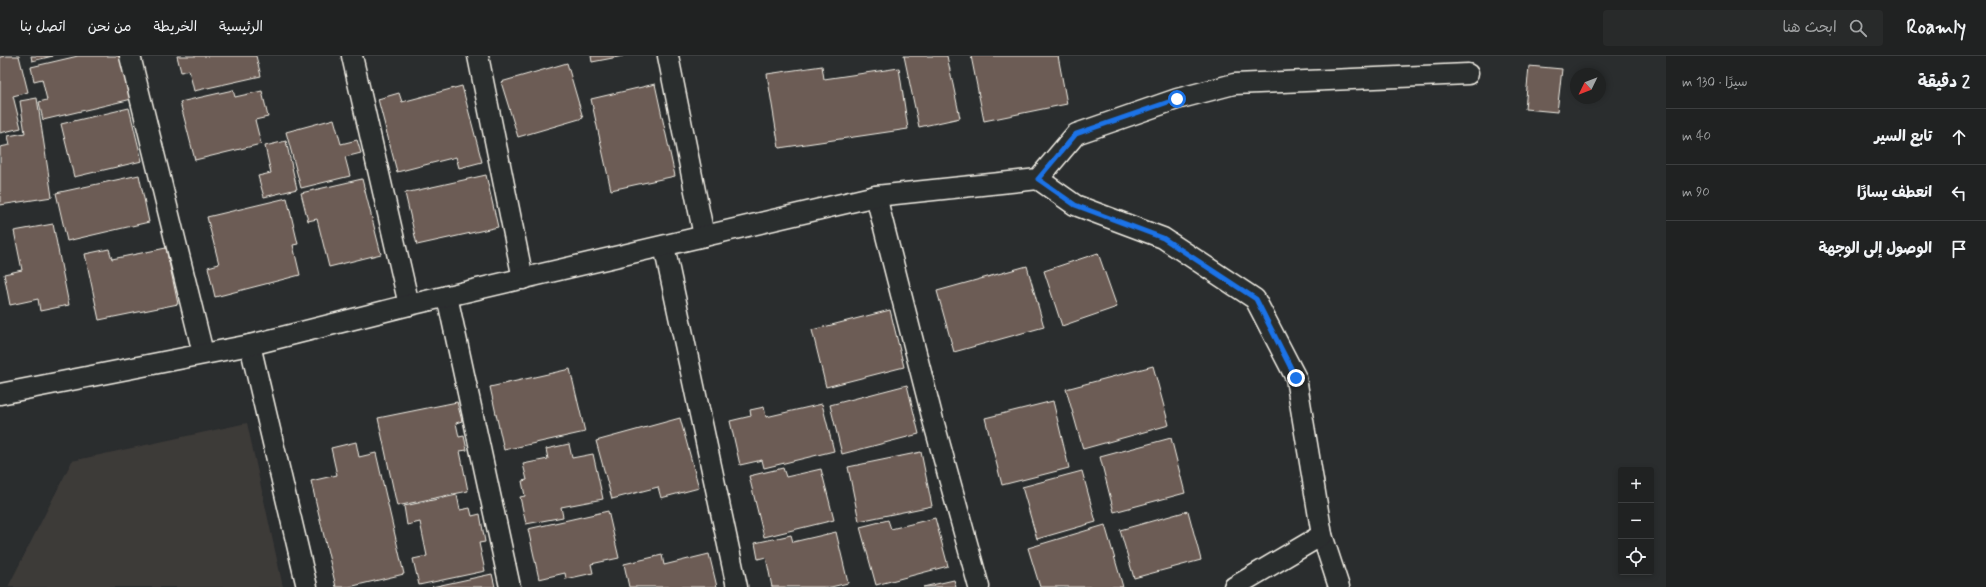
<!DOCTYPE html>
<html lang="ar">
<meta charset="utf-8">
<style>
:root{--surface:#202222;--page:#282a2a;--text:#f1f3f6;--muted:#a2a4a5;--line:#3d3f40}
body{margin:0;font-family:Mynerve,"Playpen Sans Arabic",sans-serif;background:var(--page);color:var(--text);direction:rtl}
.controls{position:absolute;right:12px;bottom:12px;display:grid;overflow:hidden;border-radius:4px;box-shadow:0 2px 6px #0003}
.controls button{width:36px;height:36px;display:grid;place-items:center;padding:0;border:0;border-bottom:1px solid var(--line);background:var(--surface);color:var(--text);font:20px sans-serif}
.compass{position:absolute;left:1570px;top:12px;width:36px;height:36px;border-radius:50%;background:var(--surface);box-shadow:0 2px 6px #0003;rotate:227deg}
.stop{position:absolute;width:12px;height:12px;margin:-9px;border:3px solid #1a73e8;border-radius:50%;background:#fff}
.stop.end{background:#1a73e8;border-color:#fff;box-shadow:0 1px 4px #0008}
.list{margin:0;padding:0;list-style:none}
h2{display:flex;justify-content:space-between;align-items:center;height:52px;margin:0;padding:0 16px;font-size:17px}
h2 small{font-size:13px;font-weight:400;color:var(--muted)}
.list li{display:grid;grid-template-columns:26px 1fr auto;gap:12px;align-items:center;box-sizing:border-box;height:56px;padding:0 16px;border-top:1px solid var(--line)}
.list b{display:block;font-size:15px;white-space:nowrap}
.list em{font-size:13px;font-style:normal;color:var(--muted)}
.icon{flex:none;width:22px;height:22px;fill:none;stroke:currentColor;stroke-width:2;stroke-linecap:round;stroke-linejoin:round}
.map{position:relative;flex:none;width:1666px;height:531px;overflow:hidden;direction:ltr}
header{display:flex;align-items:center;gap:24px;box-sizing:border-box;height:56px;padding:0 20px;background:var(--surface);border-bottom:1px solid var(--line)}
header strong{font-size:19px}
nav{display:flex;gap:22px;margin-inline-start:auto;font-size:14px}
.search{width:280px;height:36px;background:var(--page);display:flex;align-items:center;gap:10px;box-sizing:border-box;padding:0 14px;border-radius:4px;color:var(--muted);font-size:15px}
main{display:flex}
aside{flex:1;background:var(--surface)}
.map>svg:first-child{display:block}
.built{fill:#3e3b39}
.building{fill:#6c5b54;stroke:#f4f1e8}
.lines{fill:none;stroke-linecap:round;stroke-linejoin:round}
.minor-casing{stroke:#f4f1e8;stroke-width:23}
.minor{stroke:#2a2d2e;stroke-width:20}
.route{stroke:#1a73e8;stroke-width:5}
</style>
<header>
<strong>Roamly</strong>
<div class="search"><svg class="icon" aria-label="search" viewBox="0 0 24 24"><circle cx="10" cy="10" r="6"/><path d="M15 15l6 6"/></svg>ابحث هنا</div>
<nav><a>الرئيسية</a><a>الخريطة</a><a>من نحن</a><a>اتصل بنا</a></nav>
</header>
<main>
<aside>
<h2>2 دقيقة<small>سيرًا · 130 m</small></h2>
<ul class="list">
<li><svg class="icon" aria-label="ahead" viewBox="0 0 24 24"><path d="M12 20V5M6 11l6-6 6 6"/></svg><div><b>تابع السير</b></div><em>40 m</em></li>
<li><svg class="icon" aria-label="left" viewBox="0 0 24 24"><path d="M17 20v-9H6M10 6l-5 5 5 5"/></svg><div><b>انعطف يسارًا</b></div><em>90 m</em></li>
<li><svg class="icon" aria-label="arrive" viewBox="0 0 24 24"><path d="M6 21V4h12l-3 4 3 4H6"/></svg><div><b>الوصول إلى الوجهة</b></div></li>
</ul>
</aside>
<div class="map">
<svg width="1666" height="531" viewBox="0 0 1666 531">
<rect width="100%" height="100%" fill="#2a2d2e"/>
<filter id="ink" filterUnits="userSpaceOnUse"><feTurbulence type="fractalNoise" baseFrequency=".025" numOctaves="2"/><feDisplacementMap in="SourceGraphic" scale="8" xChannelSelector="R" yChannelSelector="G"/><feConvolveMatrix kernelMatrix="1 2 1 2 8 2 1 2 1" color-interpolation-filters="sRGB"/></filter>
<g filter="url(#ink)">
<path class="built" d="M247,367L283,531H8L72,405Z"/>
<g class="building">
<path d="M6,0H19L28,36L13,40L21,72L0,77V1Z"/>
<path d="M31,0H53L32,5Z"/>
<path d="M78,0H122L132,43L43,64L39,46L47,44L42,23L34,25L31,11Z"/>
<path d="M177,0H256L261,20L194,35L189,14L181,16Z"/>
<path d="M591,0H623L592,6Z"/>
<path d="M904,0H947L960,62L919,71Z"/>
<path d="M971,0H1058L1067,48L984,65Z"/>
<path d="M567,7L583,62L518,81L501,26Z"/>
<path d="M822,10L824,23L899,12L908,73L779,92L767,18Z"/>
<path d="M1529,10L1562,13L1557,56L1525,53Z"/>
<path d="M655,28L675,120L611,134L591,43Z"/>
<path d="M462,30L482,106L459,112L456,101L397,116L378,43L399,37L402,46Z"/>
<path d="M233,34L235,41L262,35L268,61L255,64L261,88L195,104L180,46Z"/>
<path d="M37,42L52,141L0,149V91L10,89L8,80L25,77L20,45Z"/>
<path d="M129,52L142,105L74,121L61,68Z"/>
<path d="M334,63L341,88L357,84L361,97L345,101L350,120L301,132L286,76Z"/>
<path d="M286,85L297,133L264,141L258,120L271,117L265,90Z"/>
<path d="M139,119L149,166L67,185L56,137Z"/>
<path d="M486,119L498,171L417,189L405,137Z"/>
<path d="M362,123L381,198L329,211L317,163L308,165L301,137Z"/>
<path d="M287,142L298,188L293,189L300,219L215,241L208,211L219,208L207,161Z"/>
<path d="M53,168L69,249L40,255L38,243L10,249L4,218L22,214L14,175Z"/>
<path d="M166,192L178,248L99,264L85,198L109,193L112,203Z"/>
<path d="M1098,197L1117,251L1062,270L1044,215Z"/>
<path d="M1027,210L1044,271L954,296L937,235Z"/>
<path d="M890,254L904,311L826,331L812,274Z"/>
<path d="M1153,310L1169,369L1083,393L1066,333Z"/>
<path d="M570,313L585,376L504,394L490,331Z"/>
<path d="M907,329L919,378L842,398L830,349Z"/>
<path d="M1053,345L1069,412L1002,429L985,362Z"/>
<path d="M457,346L462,365L456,367L459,381L464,380L467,394L460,395L468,435L397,450L378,362Z"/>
<path d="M822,348L834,395L764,412L762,404L740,409L730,365L751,360L750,354L764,351L766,361Z"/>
<path d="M680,362L699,432L661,442L658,431L612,443L596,385Z"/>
<path d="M1171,382L1185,437L1114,456L1100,401Z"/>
<path d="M356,386L359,401L376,397L404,518L349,531H336L311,425L337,419L331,392Z"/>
<path d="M569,388L572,402L593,398L603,443L561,451L563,461L526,468L520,441L525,440L522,425L527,424L523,408L548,403L546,393Z"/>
<path d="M921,396L932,450L859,465L848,411Z"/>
<path d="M783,412L786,421L821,413L834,464L764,481L749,420Z"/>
<path d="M1082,415L1096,466L1037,483L1022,431Z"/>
<path d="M457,439L460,454L470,452L472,460L480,458L485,486L479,487L485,515L419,529L413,503L427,500L420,466L407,469L404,450Z"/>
<path d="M608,455L619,502L591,508L593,517L566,523L565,517L539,523L528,473Z"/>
<path d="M1188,455L1201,504L1134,522L1120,474Z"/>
<path d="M935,462L948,510L876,529L860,471L888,464L891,473Z"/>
<path d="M1105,469L1123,531H1040L1028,492Z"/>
<path d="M836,476L848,527L831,531H772L766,501L758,503L755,487L791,479L793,486Z"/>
<path d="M709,498L717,531H629L624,508L662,499L664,509Z"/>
<path d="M492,518L495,531H432Z"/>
<path d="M954,524L956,531H923Z"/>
</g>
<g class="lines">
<g class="minor-casing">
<g id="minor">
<path d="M130,0L203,297"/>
<path d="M352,0L409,249"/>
<path d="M478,0L523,223"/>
<path d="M668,0L704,180"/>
<path d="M1038,123L1075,149L1163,182L1255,243L1296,322L1322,479L1339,531"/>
<path d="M876,140L933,364L979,531"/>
<path d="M664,190L737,531"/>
<path d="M447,240L510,531"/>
<path d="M250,289L307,531"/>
<path d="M0,338L250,289L409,249L876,140L1038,123L1076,78L1177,43L1234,28L1468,18"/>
<path d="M1234,531L1322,479"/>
</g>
</g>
<use href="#minor" class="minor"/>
</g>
</g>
<g class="lines" filter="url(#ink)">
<path class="route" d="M1177,43L1076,78L1038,123L1075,149L1163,182L1256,243L1296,322"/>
</g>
</svg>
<div class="controls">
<button>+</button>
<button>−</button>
<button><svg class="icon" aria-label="locate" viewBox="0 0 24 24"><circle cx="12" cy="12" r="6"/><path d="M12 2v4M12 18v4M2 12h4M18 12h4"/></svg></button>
</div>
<svg class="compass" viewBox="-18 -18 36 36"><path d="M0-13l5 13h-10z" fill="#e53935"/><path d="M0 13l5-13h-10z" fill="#a2a4a5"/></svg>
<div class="stop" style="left:1177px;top:43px"></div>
<div class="stop end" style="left:1296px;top:322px"></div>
</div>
</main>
